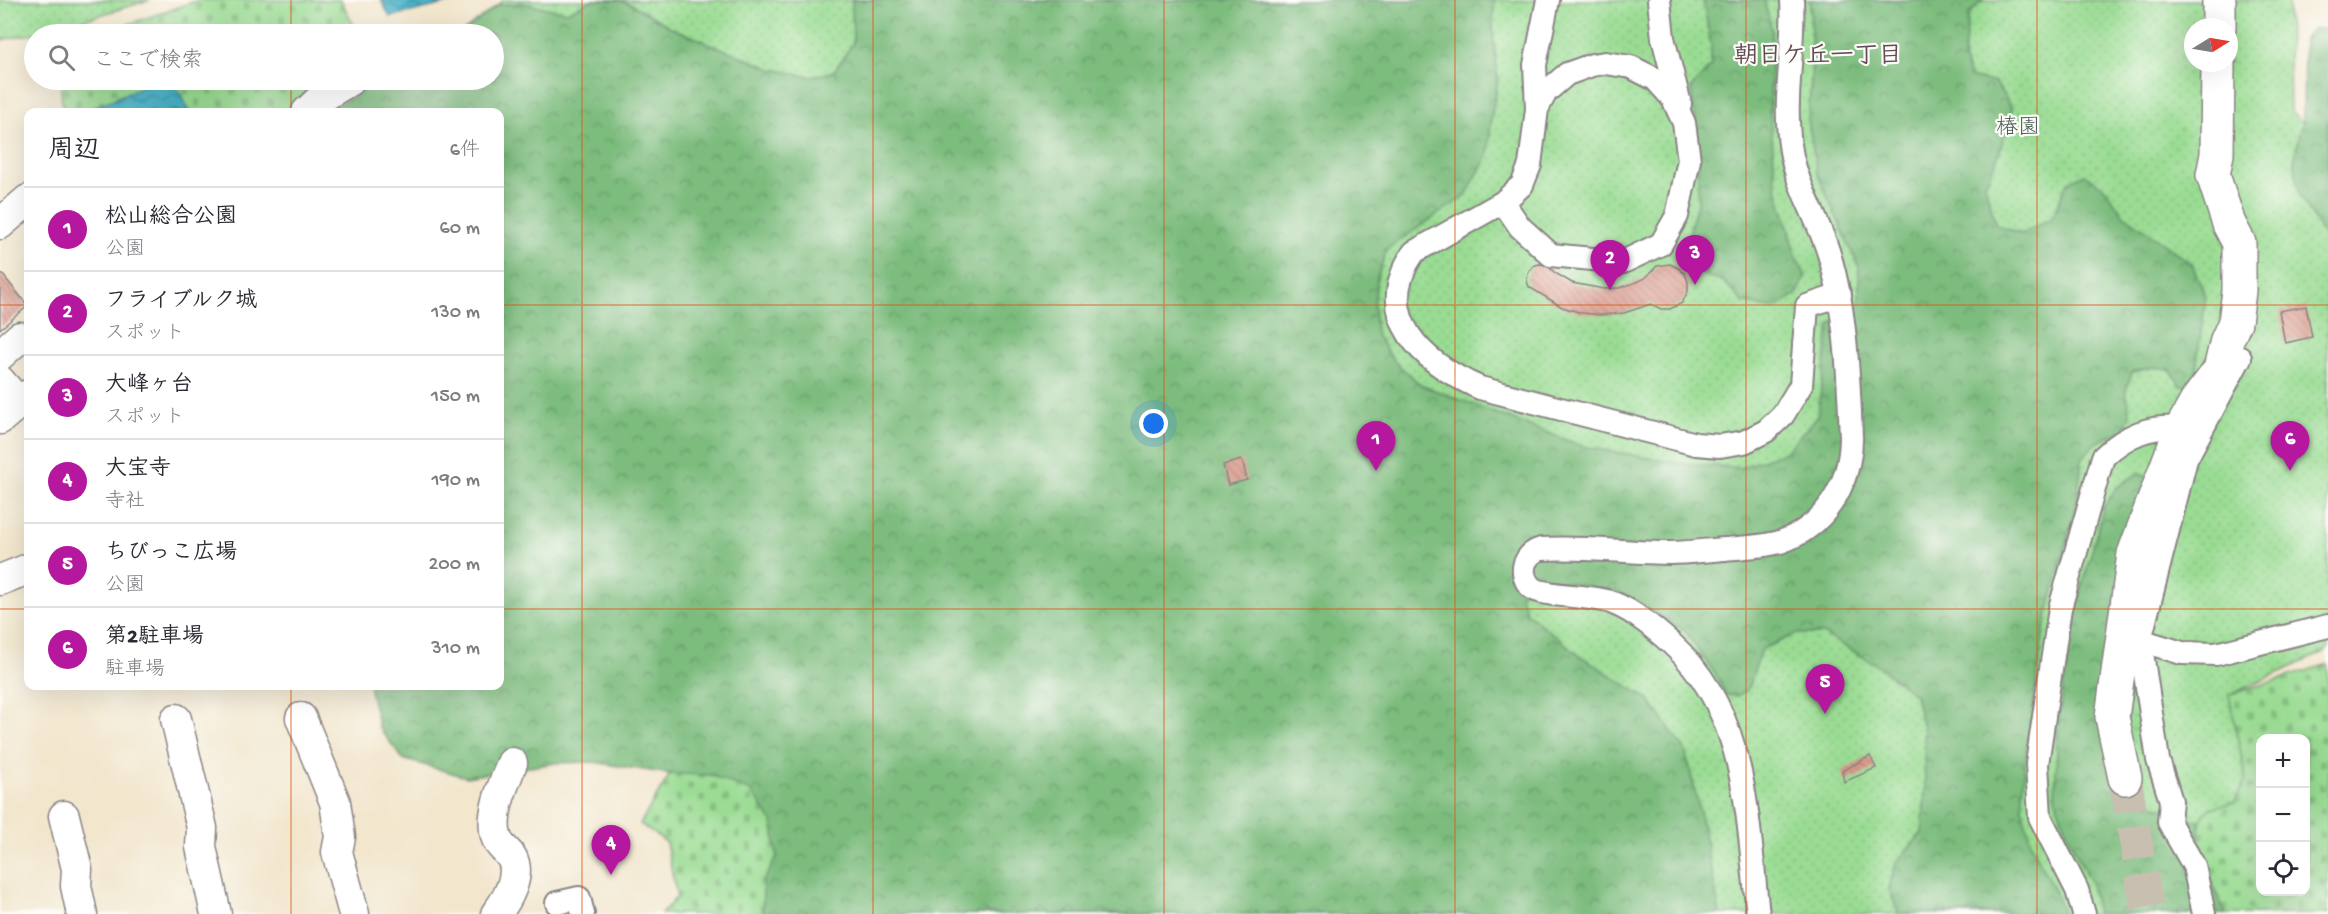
<!DOCTYPE html>
<html lang="ja">
<meta charset="utf-8">
<style>
:root{--surface:#fff;--page:#f2f2f3;--text:#2b2b33;--muted:#7c7c81;--line:#e1e1e2;--accent:#b5179e}
body{margin:0;font-family:"Gochi Hand","Klee One",sans-serif;background:var(--page);color:var(--text)}
.controls{position:absolute;right:18px;bottom:18px;display:grid;overflow:hidden;border-radius:12px;box-shadow:0 6px 24px #0002}
.controls button{width:54px;height:54px;display:grid;place-items:center;padding:0;border:0;border-bottom:2px solid var(--line);background:var(--surface);color:var(--text);font:30px sans-serif}
.compass{position:absolute;left:2184px;top:18px;width:54px;height:54px;border-radius:50%;background:var(--surface);box-shadow:0 6px 24px #0002;rotate:79deg}
.you{position:absolute;left:1154px;top:424px;width:21px;height:21px;margin:-15px;border:4px solid #fff;border-radius:50%;background:#1a73e8;box-shadow:0 0 0 9px #1a73e833}
.badge{display:grid;place-items:center;width:39px;height:39px;border-radius:50%;background:var(--accent);color:#fff;font-size:20px;font-weight:700}
.pin{position:absolute;translate:-50% -50px;filter:drop-shadow(0 2px 3px #0008)}
.pin::after{content:'';position:absolute;top:32px;width:21px;height:18px;background:inherit;clip-path:polygon(0 0,100% 0,50% 100%)}
.list{margin:0;padding:0;list-style:none}
h2{display:flex;justify-content:space-between;align-items:center;height:78px;margin:0;padding:0 24px;font-size:26px}
h2 small{font-size:20px;font-weight:400;color:var(--muted)}
.list li{display:grid;grid-template-columns:39px 1fr auto;gap:18px;align-items:center;box-sizing:border-box;height:84px;padding:0 24px;border-top:2px solid var(--line)}
.list b{display:block;font-size:22px;white-space:nowrap}
.list p{margin:0;font-size:20px;white-space:nowrap;color:var(--muted)}
.list em{font-size:20px;font-style:normal;color:var(--muted)}
.icon{flex:none;width:33px;height:33px;fill:none;stroke:currentColor;stroke-width:2;stroke-linecap:round;stroke-linejoin:round}
.map{position:relative;flex:none;width:2328px;height:914px;overflow:hidden}
.search{position:absolute;background:var(--surface);box-shadow:0 6px 24px #0002;left:24px;top:24px;width:480px;height:66px;display:flex;align-items:center;gap:15px;box-sizing:border-box;padding:0 21px;border-radius:33px;color:var(--muted);font-size:22px}
.panel{position:absolute;background:var(--surface);box-shadow:0 6px 24px #0002;left:24px;top:108px;width:480px;height:582px;border-radius:12px}
.map>svg:first-child{display:block}
.green{fill:url(#green-dots);stroke:#5e7f67;stroke-width:1.5;fill-rule:evenodd}
.forest{fill:url(#forest-crowns);stroke:#4e6f5c;stroke-width:1.5}
.cemetery{fill:url(#cemetery-stones);stroke:#5e7f67;stroke-width:1.5;fill-rule:evenodd}
.water{fill:url(#water-waves);stroke:#366a82;stroke-width:1.5}
.building{fill:url(#building-back-hatch)}
.lines{fill:none;stroke-linecap:round;stroke-linejoin:round}
.tertiary-tunnel{stroke:#c8bfb0;stroke-width:33;stroke-dasharray:33 16;stroke-linecap:butt}
.pedestrian-casing{stroke:#8a8484;stroke-width:26}
.minor-casing{stroke:#8a8484;stroke-width:33}
.tertiary-casing{stroke:#8a8484;stroke-width:36}
.pedestrian{stroke:#fff;stroke-width:22}
.minor{stroke:#fff;stroke-width:30}
.tertiary{stroke:#fff;stroke-width:33}
.grid{fill:none;stroke:#de560e;stroke-width:1.5;stroke-opacity:0.55}
.labels{text-anchor:middle;dominant-baseline:central;stroke-width:4.5;stroke-linejoin:round;paint-order:stroke}
.park-label{font-size:22px;fill:#465a55;stroke:#fdfcf7}
.neighbourhood-label{font-size:24px;font-weight:bold;fill:#624a56;stroke:#fdfcf7}
</style>
<div class="map">
<svg width="2328" height="914" viewBox="0 0 2328 914">
<defs>
<pattern id="green-dots" width="8" height="8" patternUnits="userSpaceOnUse" patternTransform="scale(1.5)"><rect width="8" height="8" fill="#9adc93"/><path d="M2 2h.1M6 6h.1" fill="none" stroke="#84bc80" stroke-width="1.8" stroke-linecap="round"/></pattern>
<pattern id="forest-crowns" width="20" height="18" patternUnits="userSpaceOnUse" patternTransform="scale(1.5)"><rect width="20" height="18" fill="#7bbc7d"/><path d="M2 6a3 3 0 1 1 6 0M12 15a3 3 0 1 1 6 0" fill="none" stroke="#649868"/></pattern>
<pattern id="cemetery-stones" width="16" height="16" patternUnits="userSpaceOnUse" patternTransform="scale(1.5)"><rect width="16" height="16" fill="#9adc93"/><path d="M2 7V4a2 2 0 0 1 4 0v3zM10 15v-3a2 2 0 0 1 4 0v3z" fill="#84bc80"/></pattern>
<pattern id="water-waves" width="16" height="10" patternUnits="userSpaceOnUse" patternTransform="scale(1.5)"><rect width="16" height="10" fill="#4ab3c8"/><path d="M0 5q4-4 8 0t8 0" fill="none" stroke="#3d91a4"/></pattern>
<pattern id="building-back-hatch" width="6" height="6" patternUnits="userSpaceOnUse" patternTransform="scale(1.5)"><rect width="6" height="6" fill="#d99587"/><path d="M-1 5l2 2M0 0l6 6M5-1l2 2" fill="none" stroke="#b07970"/></pattern>
</defs>
<rect width="100%" height="100%" fill="#fdfcf7"/>
<filter id="ink" filterUnits="userSpaceOnUse"><feTurbulence type="fractalNoise" baseFrequency=".0167" numOctaves="2"/><feDisplacementMap in="SourceGraphic" scale="12" xChannelSelector="R" yChannelSelector="G"/><feConvolveMatrix kernelMatrix="1 2 1 2 8 2 1 2 1" color-interpolation-filters="sRGB"/></filter>
<filter id="wash" filterUnits="userSpaceOnUse"><feTurbulence type="fractalNoise" baseFrequency=".008" numOctaves="4" result="noise"/><feDisplacementMap in="SourceGraphic" scale="24" xChannelSelector="R" yChannelSelector="G"/><feGaussianBlur stdDeviation="1.35" result="paint"/><feColorMatrix in="noise" values="0 0 0 0 0 0 0 0 0 0 0 0 0 0 0 0 0 1.4 0 .05"/><feComposite in="paint" operator="in"/></filter>
<g filter="url(#wash)">
<rect width="100%" height="100%" fill="#f2e6cd"/>
<g class="green">
<path d="M0,0H150L46,31L0,40Z"/>
<path d="M504,0H2288L2290,112L2328,142V649L2322,653L2230,695L2246,779L2235,802L2211,808L2199,846L2226,914H763V882L500,112L382,80H494V34H460ZM2193,27H2229V63H2193Z"/>
</g>
<g class="forest">
<path d="M592,0H618L631,4L674,29L772,69L812,77L834,71L853,43L852,0H1494L1493,32L1498,79L1492,113L1488,155L1466,195L1387,249L1377,278L1374,305L1376,335L1394,361L1421,385L1582,446L1677,463L1740,468L1785,452L1817,417L1830,325L1859,303V268L1817,173L1808,120L1812,67L1810,0H1983L1969,14L1963,58L1970,77L1996,83L2012,109L1998,156L1985,185L1996,225L2022,234L2052,218L2067,183L2084,174L2105,188L2123,214L2192,264L2206,297L2198,353L2197,375L2192,386H2181L2170,369L2155,367L2132,372L2126,389L2130,416L2123,430L2094,444L2082,459L2077,505L2045,624L2026,753L2022,808L2031,843L2065,914L1898,913L1889,888L1896,863L1922,833L1925,794L1924,732L1915,695L1874,663L1823,634H1796L1762,649L1747,690L1737,696L1726,695L1715,674L1684,630L1618,592L1537,577L1520,595L1527,613L1579,655L1648,699L1685,750L1698,803L1720,914H763V882L777,855L710,775L683,776L593,762L556,763L466,777L403,759L379,728L369,686H500V112H324L382,80H494V34H460L498,5L522,3L567,12Z"/>
<path d="M1703,0H1764L1772,30L1770,115L1776,185L1796,257L1806,276L1798,293L1775,309L1743,302L1723,281L1709,277L1696,269L1688,248L1691,225L1698,201V146L1691,88L1711,66V44Z"/>
<path d="M2313,28L2328,30V243L2299,194L2294,160L2303,122L2304,39Z"/>
<path d="M2138,473L2157,478L2120,772L2137,798L2200,822L2199,846L2226,914H2097L2090,881L2068,837L2055,797L2058,724L2072,624L2104,506L2116,488Z"/>
</g>
<g class="cemetery">
<path d="M199,0H341L358,34H100Z"/>
<path d="M60,80H157L84,112H63Z"/>
<path d="M173,80H329L312,90L291,112H190Z"/>
<path d="M2328,664V914H2226C2217,890 2180,825 2212,808C2219,805 2228,804 2235,802L2246,779L2229,695ZM2306,738V892H2260V738Z"/>
<path d="M670,774L710,775L751,791L772,821L777,856L763,882V914H661L677,897L666,842L640,824Z"/>
</g>
<g class="water">
<path d="M381,0H454V2L390,17Z"/>
<path d="M157,80H173L190,112H84Z"/>
</g>
<g id="blocks">
<g class="building">
<path d="M1539,264L1547,265L1555,273L1572,283L1604,289L1619,288L1634,283L1645,278L1657,266L1670,264L1678,268L1685,274L1688,282V291L1682,303L1670,309H1661L1651,304L1624,313L1602,315L1582,313L1562,307L1529,287L1527,281L1528,273L1533,266Z"/>
<path d="M2,274L28,306L0,329V276Z"/>
<path d="M2306,306L2312,337L2285,343L2279,311Z"/>
<path d="M1242,460L1247,480L1228,485L1223,465Z"/>
<path d="M1870,756L1876,768L1844,782L1842,771Z"/>
</g>
</g>
</g>
<g filter="url(#ink)">
<use href="#blocks" fill-opacity="0" stroke="#8a8484" stroke-width="1.5"/>
<g class="lines">
<path class="tertiary-tunnel" d="M2125,778L2148,914"/>
<g class="pedestrian-casing">
<g id="pedestrian">
<path d="M1659,0L1663,38L1680,104"/>
<path d="M1537,109L1535,65L1548,0"/>
<path d="M1503,202L1520,227L1551,255L1623,262L1661,244L1677,216L1689,160L1684,123L1673,99L1655,79L1631,67L1605,63L1592,65L1567,74L1546,92L1537,109L1530,165L1522,185L1503,202L1414,252C1370,316 1423,363 1480,388L1696,444L1720,446L1744,442L1766,431L1783,415L1801,385L1807,306L1840,295"/>
<path d="M2140,640L2182,653L2216,654L2328,626"/>
<path d="M557,903L579,898L583,914"/>
<path d="M1758,914C1747,819 1748,713 1672,644C1655,629 1634,611 1613,603C1595,595 1545,597 1532,588C1525,582 1522,572 1525,563C1528,556 1534,551 1541,549C1584,546 1627,553 1670,553C1688,553 1707,550 1725,549C1743,547 1762,547 1780,542C1825,527 1850,485 1851,439C1849,382 1846,308 1829,254C1818,218 1797,187 1791,151C1782,101 1795,50 1792,0"/>
<path d="M2084,914L2077,890L2040,817L2037,764L2060,608L2103,457C2126,435 2150,425 2181,428L2180,431"/>
<path d="M2204,914L2194,866L2169,822L2171,801L2158,760L2140,640L2186,459L2240,358"/>
</g>
</g>
<g class="minor-casing">
<g id="minor">
<path d="M307,112L324,96L350,80"/>
<path d="M0,224L28,200"/>
<path d="M0,355L20,337"/>
<path d="M0,381L19,403"/>
<path d="M0,419L28,395"/>
<path d="M0,580L28,569"/>
<path d="M301,718L335,802L340,837L337,852L354,914"/>
<path d="M176,719L202,828L201,847L216,914"/>
<path d="M64,816L77,869L76,886L82,914"/>
<path d="M496,914C507,900 521,876 512,858C506,848 497,847 495,831C492,808 504,784 512,763"/>
</g>
</g>
<g class="tertiary-casing">
<g id="tertiary">
<path d="M2219,27V0"/>
<path d="M2125,778L2112,717L2134,554L2180,431L2198,399L2220,370L2227,340L2235,322L2239,291V243L2229,224L2213,175L2217,154L2218,63"/>
</g>
</g>
<use href="#pedestrian" class="pedestrian"/>
<use href="#minor" class="minor"/>
<use href="#tertiary" class="tertiary"/>
</g>
</g>
<path class="grid" d="M291,0V34M582,0V914M873,0V914M1164,0V914M1455,0V914M1746,0V914M2037,0V914M291,80V112M0,305H28M500,305H2328M0,609H28M500,609H2328M291,686V914"/>
<g class="labels">
<g class="park-label">
<text x="2018" y="129">椿園</text>
</g>
<g class="neighbourhood-label">
<text x="1818" y="57">朝日ケ丘一丁目</text>
</g>
</g>
</svg>
<div class="controls">
<button>+</button>
<button>−</button>
<button><svg class="icon" aria-label="locate" viewBox="0 0 24 24"><circle cx="12" cy="12" r="6"/><path d="M12 2v4M12 18v4M2 12h4M18 12h4"/></svg></button>
</div>
<svg class="compass" viewBox="-18 -18 36 36"><path d="M0-13l5 13h-10z" fill="#e53935"/><path d="M0 13l5-13h-10z" fill="#7c7c81"/></svg>
<div class="you"></div>
<div class="pin badge" style="left:1376px;top:471px">1</div>
<div class="pin badge" style="left:1610px;top:290px">2</div>
<div class="pin badge" style="left:1695px;top:285px">3</div>
<div class="pin badge" style="left:611px;top:875px">4</div>
<div class="pin badge" style="left:1825px;top:714px">5</div>
<div class="pin badge" style="left:2290px;top:471px">6</div>
<div class="search"><svg class="icon" aria-label="search" viewBox="0 0 24 24"><circle cx="10" cy="10" r="6"/><path d="M15 15l6 6"/></svg>ここで検索</div>
<section class="panel">
<h2>周辺<small>6件</small></h2>
<ul class="list">
<li><span class="badge">1</span><div><b>松山総合公園</b><p>公園</p></div><em>60 m</em></li>
<li><span class="badge">2</span><div><b>フライブルク城</b><p>スポット</p></div><em>130 m</em></li>
<li><span class="badge">3</span><div><b>大峰ヶ台</b><p>スポット</p></div><em>150 m</em></li>
<li><span class="badge">4</span><div><b>大宝寺</b><p>寺社</p></div><em>190 m</em></li>
<li><span class="badge">5</span><div><b>ちびっこ広場</b><p>公園</p></div><em>200 m</em></li>
<li><span class="badge">6</span><div><b>第2駐車場</b><p>駐車場</p></div><em>310 m</em></li>
</ul>
</section>
</div>
